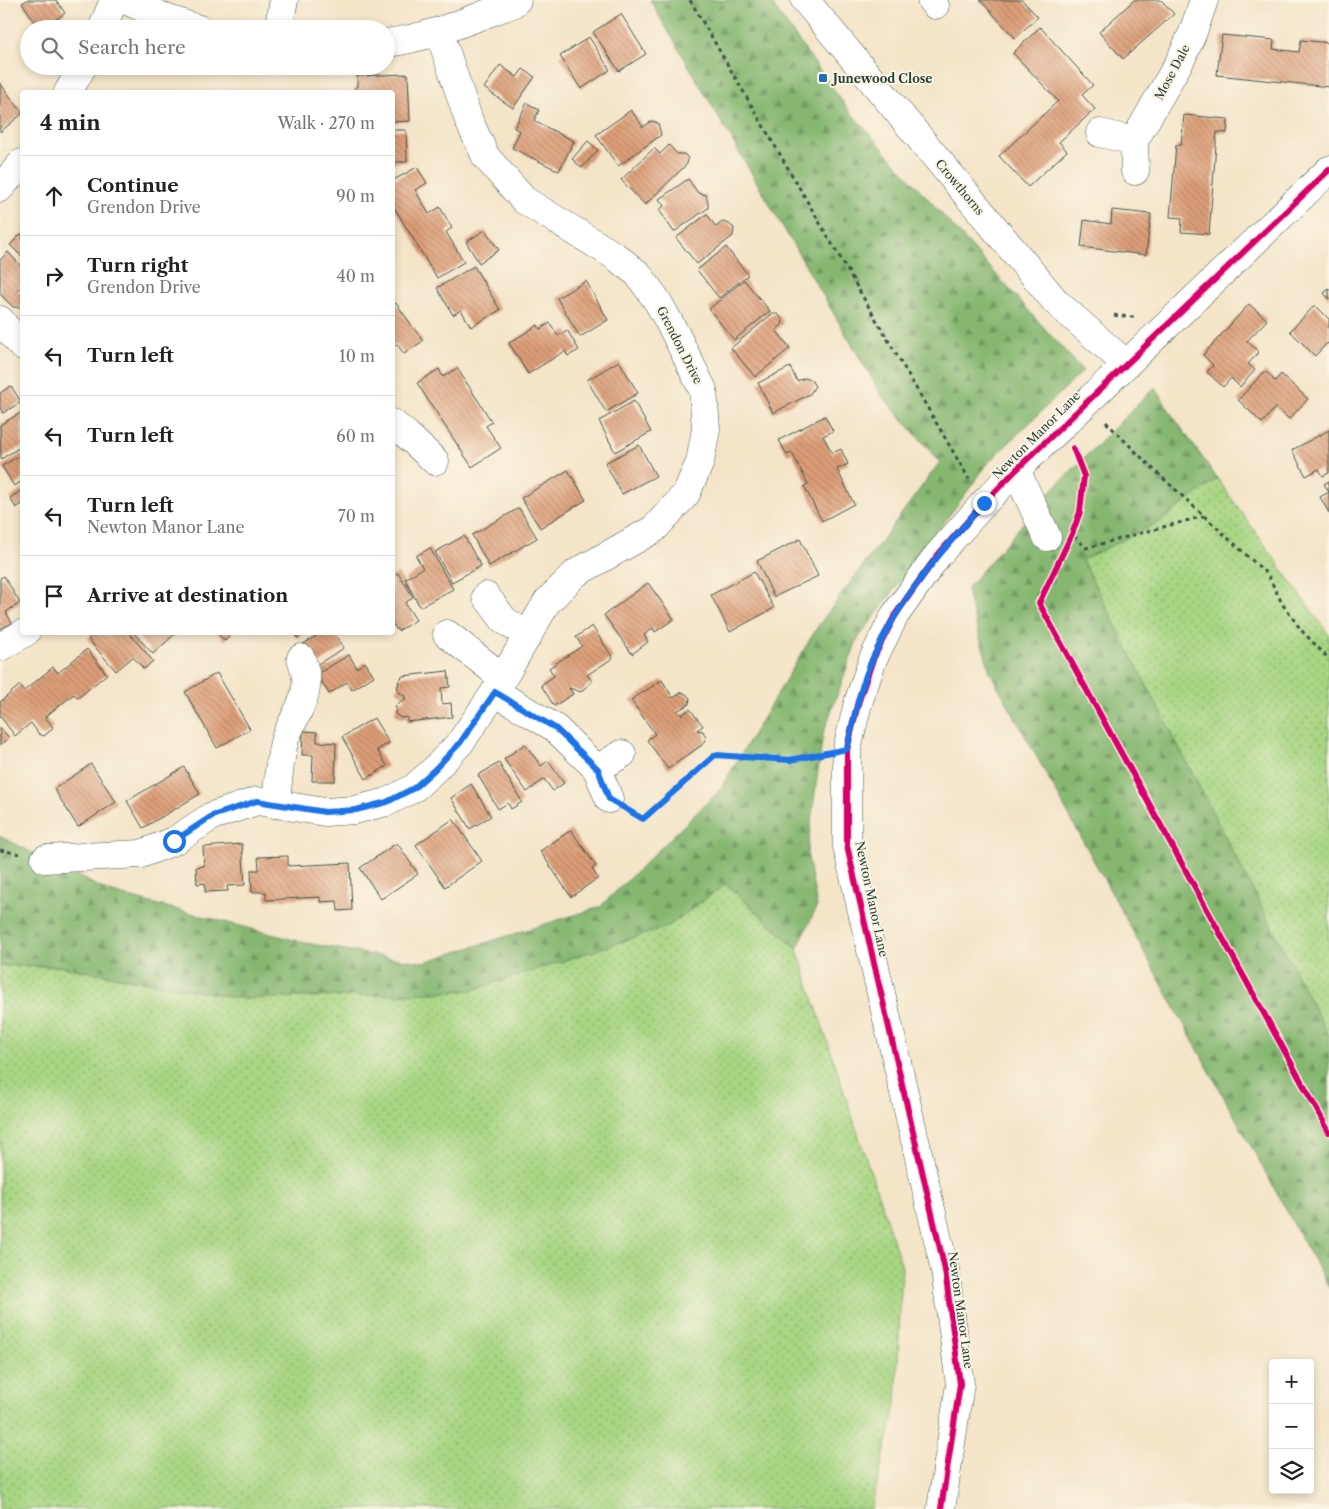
<!DOCTYPE html>
<meta charset="utf-8">
<style>
:root{--surface:#fff;--page:#f2f2f2;--text:#222;--muted:#767676;--line:#e0e0e0}
body{margin:0;font-family:"Libre Caslon Text",serif;background:var(--page);color:var(--text)}
.controls{position:absolute;right:15px;bottom:15px;display:grid;overflow:hidden;border-radius:5px;box-shadow:0 2px 8px #0003}
.controls button{width:45px;height:45px;display:grid;place-items:center;padding:0;border:0;border-bottom:1px solid var(--line);background:var(--surface);color:var(--text);font:25px sans-serif}
.stop{position:absolute;width:15px;height:15px;margin:-11px;border:4px solid #1a73e8;border-radius:50%;background:#fff}
.stop.end{background:#1a73e8;border-color:#fff;box-shadow:0 1px 5px #0008}
.list{margin:0;padding:0;list-style:none}
h2{display:flex;justify-content:space-between;align-items:center;height:65px;margin:0;padding:0 20px;font-size:21px}
h2 small{font-size:16px;font-weight:400;color:var(--muted)}
.list li{display:grid;grid-template-columns:32px 1fr auto;gap:15px;align-items:center;box-sizing:border-box;height:80px;padding:0 20px;border-top:1px solid var(--line)}
.list b{display:block;font-size:19px;white-space:nowrap}
.list p{margin:0;font-size:16px;white-space:nowrap;color:var(--muted)}
.list em{font-size:16px;font-style:normal;color:var(--muted)}
.icon{flex:none;width:28px;height:28px;fill:none;stroke:currentColor;stroke-width:2;stroke-linecap:round;stroke-linejoin:round}
.map{position:relative;flex:none;width:1329px;height:1509px;overflow:hidden}
.search{position:absolute;background:var(--surface);box-shadow:0 2px 8px #0003;left:20px;top:20px;width:375px;height:55px;display:flex;align-items:center;gap:12px;box-sizing:border-box;padding:0 18px;border-radius:28px;color:var(--muted);font-size:19px}
.panel{position:absolute;background:var(--surface);box-shadow:0 2px 8px #0003;left:20px;top:90px;width:375px;height:545px;border-radius:5px}
.map>svg:first-child{display:block}
.grass{fill:url(#grass-dots);stroke:#648a5c}
.forest{fill:url(#forest-firs);stroke:#527a52}
.building{fill:url(#building-back-hatch)}
.lines{fill:none;stroke-linecap:round;stroke-linejoin:round}
.minor-casing{stroke:#3f564a;stroke-width:29}
.path{stroke:#3f564a;stroke-width:3;stroke-dasharray:4 4;stroke-linecap:butt}
.minor{stroke:#fff;stroke-width:28}
.cycleway-casing{stroke:#fcf5e5;stroke-width:9}
.cycleway{stroke:#d6006c;stroke-width:6}
.route{stroke:#1a73e8;stroke-width:6}
.poi-dot{fill:#1f6fb2;stroke:#fcf5e5;stroke-width:2}
.labels{text-anchor:middle;dominant-baseline:central;stroke-width:4;stroke-linejoin:round;paint-order:stroke}
.street-label{font-size:12px;fill:#1f3d34;stroke:#fcf5e5}
.poi-label{font-size:12px;font-weight:bold;fill:#1f3d34;stroke:#fcf5e5;text-anchor:start}
</style>
<div class="map">
<svg width="1329" height="1509" viewBox="0 0 1329 1509">
<defs>
<pattern id="grass-dots" width="8" height="8" patternUnits="userSpaceOnUse" patternTransform="scale(1.25)"><rect width="8" height="8" fill="#a8d683"/><path d="M2 2h.1M6 6h.1" fill="none" stroke="#88af6c" stroke-width="1.8" stroke-linecap="round"/></pattern>
<pattern id="forest-firs" width="22" height="20" patternUnits="userSpaceOnUse" patternTransform="scale(1.25)"><rect width="22" height="20" fill="#86b771"/><path d="M5 1l3.5 6h-7zM16 11l3.5 6h-7z" fill="#6d965e"/></pattern>
<pattern id="building-back-hatch" width="6" height="6" patternUnits="userSpaceOnUse" patternTransform="scale(1.25)"><rect width="6" height="6" fill="#dd9e78"/><path d="M-1 5l2 2M0 0l6 6M5-1l2 2" fill="none" stroke="#b38263"/></pattern>
</defs>
<rect width="100%" height="100%" fill="#fcf5e5"/>
<filter id="ink" filterUnits="userSpaceOnUse"><feTurbulence type="fractalNoise" baseFrequency=".02" numOctaves="2"/><feDisplacementMap in="SourceGraphic" scale="10" xChannelSelector="R" yChannelSelector="G"/><feConvolveMatrix kernelMatrix="1 2 1 2 8 2 1 2 1" color-interpolation-filters="sRGB"/></filter>
<filter id="wash" filterUnits="userSpaceOnUse"><feTurbulence type="fractalNoise" baseFrequency=".0096" numOctaves="4" result="noise"/><feDisplacementMap in="SourceGraphic" scale="20" xChannelSelector="R" yChannelSelector="G"/><feGaussianBlur stdDeviation="1.12" result="paint"/><feColorMatrix in="noise" values="0 0 0 0 0 0 0 0 0 0 0 0 0 0 0 0 0 1.4 0 .05"/><feComposite in="paint" operator="in"/></filter>
<g filter="url(#wash)">
<rect width="100%" height="100%" fill="#f4e4c8"/>
<g class="grass">
<path d="M1155,387L1172,415L1329,635V1037L1081,560Z"/>
<path d="M726,883L797,949L902,1267L896,1405L871,1509H0V966H57L243,999L667,927Z"/>
</g>
<g class="forest">
<path d="M650,0H769L850,112L1083,371L989,462L857,640L823,734L807,852L817,906L797,949L726,884L667,927L473,990L417,994L243,999L57,966H0V836L109,892L306,943L390,958L424,962L600,907L719,791L818,626L940,462L882,396Z"/>
<path d="M1155,387L1172,415L1217,479L1159,522L1082,560L1329,1037V1288L990,672L969,600L967,588L1052,490Z"/>
</g>
<g id="blocks">
<g class="building">
<path d="M27,0H56L65,13L42,29H40L22,3Z"/>
<path d="M980,0H1022L1038,17L1015,38Z"/>
<path d="M1134,0H1161L1174,14L1123,59L1099,32Z"/>
<path d="M621,14L646,54L619,71L593,32Z"/>
<path d="M1040,27L1093,85L1082,95L1095,109L1059,142L1067,151L1028,187L999,156L1058,101L1013,53Z"/>
<path d="M1222,35L1274,40L1273,49L1299,52L1301,40L1329,43V87L1217,75Z"/>
<path d="M589,37L610,70L581,89L560,56Z"/>
<path d="M500,65L517,77L523,69L535,77L513,108L484,88Z"/>
<path d="M408,74L410,121L392,122V92H352L357,86V76Z"/>
<path d="M0,83L22,112V114L0,132Z"/>
<path d="M527,103L539,110L534,121L574,141L559,171L512,148L520,131L514,128Z"/>
<path d="M631,110L643,127L652,121L658,123L661,135L618,166L596,135Z"/>
<path d="M1184,115L1228,119L1227,133L1217,132L1209,234L1181,232L1182,218L1170,217L1176,145H1181Z"/>
<path d="M392,130H406L407,162H392Z"/>
<path d="M588,141L598,150L582,168L572,159Z"/>
<path d="M669,145L677,154H684L688,158L687,164L645,205L621,180L654,148L660,154Z"/>
<path d="M417,167L427,183L415,190L429,214L440,207L452,228L446,232L464,262L437,278L392,204V181Z"/>
<path d="M688,179L698,193L706,195L708,202V208L674,232L659,210L664,206L659,199Z"/>
<path d="M1112,210L1151,214L1146,255L1081,247L1084,220L1111,224Z"/>
<path d="M707,214L716,227L722,222L729,224L734,228L733,236L697,264L676,238Z"/>
<path d="M485,230L499,250L479,263L466,242Z"/>
<path d="M22,233V257L10,245Z"/>
<path d="M726,247L748,275L719,298L697,270Z"/>
<path d="M8,252L22,267V286L18,290L22,294V305L21,307H13L0,294V260Z"/>
<path d="M474,266L500,310L471,327L461,310L453,315L437,288Z"/>
<path d="M744,280L770,311L734,340L709,309Z"/>
<path d="M586,281L608,320L580,337L557,298Z"/>
<path d="M1329,289V299L1324,293Z"/>
<path d="M396,303L423,341L404,354L397,344L392,347V305Z"/>
<path d="M1249,304L1267,320L1247,341L1259,352L1248,364L1255,370L1240,387L1231,378L1223,387L1207,372L1213,365L1203,355Z"/>
<path d="M1315,305L1329,319V345L1327,343L1315,356L1290,331Z"/>
<path d="M772,314H778L783,320L782,325L776,330L790,348L755,377L731,348Z"/>
<path d="M550,323L558,336L567,330L579,350L568,356L565,351L528,374L509,343L538,325L540,329Z"/>
<path d="M619,361L638,393L606,412L587,380Z"/>
<path d="M790,367L797,381L805,378L811,380L815,386L810,394L773,413L758,383Z"/>
<path d="M457,368L492,422L486,426L501,448L472,467L417,383L439,369L443,377Z"/>
<path d="M1265,371L1275,381L1281,374L1308,399L1289,419L1276,407L1262,423L1238,400Z"/>
<path d="M11,386L21,402L3,413L0,408V393Z"/>
<path d="M634,401L651,432L615,452L599,421Z"/>
<path d="M22,412V446L1,459L0,425Z"/>
<path d="M825,416L833,431L823,436L832,453L841,449L848,464L837,469L854,504L822,521L804,486L808,484L792,453L787,455L779,440Z"/>
<path d="M1329,430V473L1323,476L1319,469L1306,476L1292,450Z"/>
<path d="M639,445L656,476L622,494L605,463Z"/>
<path d="M22,454V481L14,486L2,466Z"/>
<path d="M568,470L586,500L540,528L521,498Z"/>
<path d="M1329,481V492L1324,484Z"/>
<path d="M22,490V504L16,508L10,498Z"/>
<path d="M1329,492V513L1320,497Z"/>
<path d="M519,508L537,538L489,566L472,535Z"/>
<path d="M464,536L481,566L452,582L435,552Z"/>
<path d="M800,539L818,576L774,597L757,561Z"/>
<path d="M430,548L453,589L420,607L405,579L423,568L416,556Z"/>
<path d="M754,572L774,608L730,632L711,595Z"/>
<path d="M398,573L413,597L405,603L416,620L398,631L392,623V576Z"/>
<path d="M4,576L20,603L6,612L12,623L0,629V578Z"/>
<path d="M648,583L674,619L655,632L653,628L644,635L648,642L632,654L604,615Z"/>
<path d="M592,626L613,658L587,675L592,681L581,692L569,688L573,694L554,706L541,685L554,676L549,668L582,646L576,637Z"/>
<path d="M95,632H128L153,661L144,669L133,657L116,671L88,639Z"/>
<path d="M133,632H177L153,654Z"/>
<path d="M216,632H233L225,641Z"/>
<path d="M293,632H307L297,638Z"/>
<path d="M323,632H334L344,648L313,667L300,646Z"/>
<path d="M87,649L107,674L78,698L74,694L45,717L53,727L49,732L44,736L39,734L31,723L15,736L0,716V702L20,685L24,691L53,667L58,673Z"/>
<path d="M349,655L357,668L365,662L374,676L352,690L347,682L329,694L317,674Z"/>
<path d="M448,671L450,687L441,688L442,704L451,703L452,717L407,722V717L401,718L395,714L396,706L401,701L405,700V696L397,691L399,680L403,676Z"/>
<path d="M217,673L250,729L217,748L185,692Z"/>
<path d="M662,680L673,698L682,692L686,694L690,698L689,704L677,711L682,715L690,709L703,726L697,730L703,731L706,738L702,745L668,769L647,740L655,734L631,700Z"/>
<path d="M374,718L389,743L377,750L387,766L366,779L342,737Z"/>
<path d="M0,727L9,738L0,745Z"/>
<path d="M303,731L317,732V742L336,743L335,781H312L313,755H302Z"/>
<path d="M525,744L541,766L548,761L564,783L553,791L544,779L527,792L504,759Z"/>
<path d="M499,763L522,802L511,809L508,803L498,809L478,775Z"/>
<path d="M91,764L116,802L78,827L54,789Z"/>
<path d="M184,767L200,794L143,828L127,801Z"/>
<path d="M471,784L491,816L470,829L451,798Z"/>
<path d="M453,819L482,861L445,887L416,845Z"/>
<path d="M571,830L596,866L592,869L598,878L571,897L540,851Z"/>
<path d="M397,843L418,874L381,899L360,868Z"/>
<path d="M242,844L245,885L227,886L228,891L205,892V883L197,884L196,867L204,866L203,847Z"/>
<path d="M288,856V866L350,863L352,910L338,911L337,901L320,902V897L266,900V892H252L251,870H259L258,857Z"/>
</g>
</g>
</g>
<g filter="url(#ink)">
<use href="#blocks" fill-opacity="0" stroke="#3f564a" stroke-width="1"/>
<g class="lines">
<g class="minor-casing">
<g id="minor">
<path d="M125,0L168,19L199,29"/>
<path d="M805,0L1056,302L1126,364"/>
<path d="M931,0L935,5"/>
<path d="M102,29L114,0"/>
<path d="M278,29L284,0"/>
<path d="M386,43C430,38 471,19 512,4L517,0"/>
<path d="M68,92L83,66"/>
<path d="M1100,133L1134,141"/>
<path d="M1135,171L1134,141L1181,59L1193,32L1204,0"/>
<path d="M0,188L22,163"/>
<path d="M0,320L22,346"/>
<path d="M392,423L407,435L435,461"/>
<path d="M1016,470L1047,537"/>
<path d="M486,596L504,620L528,636"/>
<path d="M447,634L503,678"/>
<path d="M0,647L26,632"/>
<path d="M495,692L555,728L597,769L609,799"/>
<path d="M597,769L622,754"/>
<path d="M276,804C278,783 279,759 285,739C292,719 309,699 306,677C305,671 303,664 301,658"/>
<path d="M45,859L141,854L174,841L212,816L257,801L325,812L355,810L387,802L414,788L434,770L460,743L495,692L547,602L576,573L654,529L686,494L700,462L706,429L703,390L675,333L658,302L638,274L615,256L524,200L486,157L469,121L439,31"/>
<path d="M941,1509L960,1384L945,1270L847,846V749L858,703L873,659L895,615L937,556L984,503L1016,470L1329,170"/>
</g>
</g>
<g class="path">
<path d="M690,0L969,479"/>
<path d="M1114,315L1118,316L1135,317"/>
<path d="M1106,422L1151,467L1268,575L1283,605L1302,631L1329,659"/>
<path d="M1074,536L1086,548L1204,516"/>
<path d="M632,813L643,819L715,755L790,760L819,754"/>
<path d="M0,850L20,854"/>
</g>
<use href="#minor" class="minor"/>
<g class="cycleway-casing">
<g id="cycleway">
<path d="M1073,448L1084,476L1080,512L1072,534L1039,603L1329,1132"/>
<path d="M941,1509L960,1384L945,1270L847,846V749L858,703L873,659L895,615L937,556L984,503L1016,470L1329,170"/>
</g>
</g>
<use href="#cycleway" class="cycleway"/>
</g>
</g>
<g class="lines" filter="url(#ink)">
<path class="route" d="M174,841L212,816L257,801L325,812L356,810L387,802L414,788L434,770L460,743L495,692L555,728L598,769L609,799L643,819L715,755L790,760L847,749C854,719 860,686 873,658C900,598 941,551 984,503"/>
</g>
<rect class="poi-dot" x="818" y="73" width="10" height="10" rx="2.5"/>
<g class="labels">
<g class="street-label">
<text transform="translate(1172 72) rotate(-62)">Mose Dale</text>
<text transform="translate(960 187) rotate(50)">Crowthorns</text>
<text transform="translate(680 345) rotate(63)">Grendon Drive</text>
<text transform="translate(1036 435) rotate(-45)">Newton Manor Lane</text>
<text transform="translate(872 899) rotate(78)">Newton Manor Lane</text>
<text transform="translate(961 1310) rotate(82)">Newton Manor Lane</text>
</g>
<g class="poi-label">
<text x="833" y="78">Junewood Close</text>
</g>
</g>
</svg>
<div class="controls">
<button>+</button>
<button>−</button>
<button><svg class="icon" aria-label="layers" viewBox="0 0 24 24"><path d="M12 4l9 5-9 5-9-5zM3 14l9 5 9-5"/></svg></button>
</div>
<div class="stop" style="left:174px;top:841px"></div>
<div class="stop end" style="left:984px;top:503px"></div>
<div class="search"><svg class="icon" aria-label="search" viewBox="0 0 24 24"><circle cx="10" cy="10" r="6"/><path d="M15 15l6 6"/></svg>Search here</div>
<section class="panel">
<h2>4 min<small>Walk · 270 m</small></h2>
<ul class="list">
<li><svg class="icon" aria-label="ahead" viewBox="0 0 24 24"><path d="M12 20V5M6 11l6-6 6 6"/></svg><div><b>Continue</b><p>Grendon Drive</p></div><em>90 m</em></li>
<li><svg class="icon" aria-label="right" viewBox="0 0 24 24"><path d="M7 20v-9h11M14 6l5 5-5 5"/></svg><div><b>Turn right</b><p>Grendon Drive</p></div><em>40 m</em></li>
<li><svg class="icon" aria-label="left" viewBox="0 0 24 24"><path d="M17 20v-9H6M10 6l-5 5 5 5"/></svg><div><b>Turn left</b></div><em>10 m</em></li>
<li><svg class="icon" aria-label="left" viewBox="0 0 24 24"><path d="M17 20v-9H6M10 6l-5 5 5 5"/></svg><div><b>Turn left</b></div><em>60 m</em></li>
<li><svg class="icon" aria-label="left" viewBox="0 0 24 24"><path d="M17 20v-9H6M10 6l-5 5 5 5"/></svg><div><b>Turn left</b><p>Newton Manor Lane</p></div><em>70 m</em></li>
<li><svg class="icon" aria-label="arrive" viewBox="0 0 24 24"><path d="M6 21V4h12l-3 4 3 4H6"/></svg><div><b>Arrive at destination</b></div></li>
</ul>
</section>
</div>
